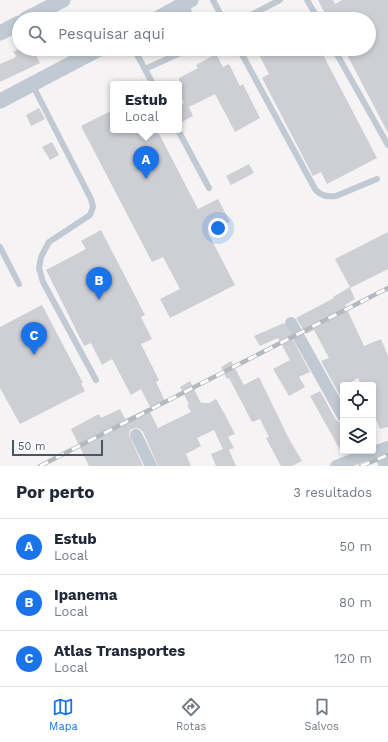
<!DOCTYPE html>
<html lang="pt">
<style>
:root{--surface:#fff;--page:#f2f2f3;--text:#1f2937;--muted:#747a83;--line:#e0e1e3;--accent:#1a73e8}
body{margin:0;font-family:"Work Sans",sans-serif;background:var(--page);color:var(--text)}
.controls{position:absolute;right:12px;bottom:12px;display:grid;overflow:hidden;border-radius:4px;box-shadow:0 2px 6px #0003}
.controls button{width:36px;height:36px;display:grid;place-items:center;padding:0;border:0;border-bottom:1px solid var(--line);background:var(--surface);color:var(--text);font:20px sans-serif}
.scale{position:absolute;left:12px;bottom:10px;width:91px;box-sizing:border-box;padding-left:4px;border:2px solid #4a5661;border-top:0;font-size:11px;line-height:14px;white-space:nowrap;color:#4a5661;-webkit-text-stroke:3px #fff;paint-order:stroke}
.you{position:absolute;left:218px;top:228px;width:14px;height:14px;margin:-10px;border:3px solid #fff;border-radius:50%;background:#1a73e8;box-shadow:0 0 0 6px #1a73e833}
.badge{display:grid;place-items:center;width:26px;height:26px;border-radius:50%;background:var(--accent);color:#fff;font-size:13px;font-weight:700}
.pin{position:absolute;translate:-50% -33px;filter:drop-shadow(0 1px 2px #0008)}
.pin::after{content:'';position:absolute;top:21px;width:14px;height:12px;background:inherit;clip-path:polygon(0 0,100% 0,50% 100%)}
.popup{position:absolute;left:110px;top:81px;width:72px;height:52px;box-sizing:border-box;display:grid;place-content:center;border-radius:4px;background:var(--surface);filter:drop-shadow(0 1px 3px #0005);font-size:13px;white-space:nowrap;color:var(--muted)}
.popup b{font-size:15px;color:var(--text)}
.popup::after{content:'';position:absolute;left:50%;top:100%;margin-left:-8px;border:8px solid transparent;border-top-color:var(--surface)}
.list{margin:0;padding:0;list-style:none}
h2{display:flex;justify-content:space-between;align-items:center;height:52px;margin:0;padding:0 16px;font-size:17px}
h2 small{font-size:13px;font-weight:400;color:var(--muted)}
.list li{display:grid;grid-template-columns:26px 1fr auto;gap:12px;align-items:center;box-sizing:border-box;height:56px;padding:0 16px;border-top:1px solid var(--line)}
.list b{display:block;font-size:15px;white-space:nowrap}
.list p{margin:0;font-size:13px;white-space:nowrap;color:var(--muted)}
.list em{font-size:13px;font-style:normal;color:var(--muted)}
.icon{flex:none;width:22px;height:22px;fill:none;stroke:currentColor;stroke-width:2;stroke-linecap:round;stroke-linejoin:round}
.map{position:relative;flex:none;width:388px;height:466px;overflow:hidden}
.search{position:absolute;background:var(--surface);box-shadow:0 2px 6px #0003;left:12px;right:12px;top:12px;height:44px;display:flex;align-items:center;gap:10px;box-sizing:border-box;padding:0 14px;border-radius:22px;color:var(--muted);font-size:15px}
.sheet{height:220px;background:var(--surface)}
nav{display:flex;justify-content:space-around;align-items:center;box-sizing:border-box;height:56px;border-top:1px solid var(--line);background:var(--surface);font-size:11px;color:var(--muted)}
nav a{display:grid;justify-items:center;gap:2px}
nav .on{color:var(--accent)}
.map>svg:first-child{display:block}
.building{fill:#cdcfd5}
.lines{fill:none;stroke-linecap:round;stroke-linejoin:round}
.service{stroke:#c1cad2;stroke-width:6}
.minor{stroke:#c1cad2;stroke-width:12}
.tertiary{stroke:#c1cad2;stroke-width:15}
.rail-casing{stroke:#b5b8bd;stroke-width:4.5}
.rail{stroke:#fff;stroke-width:3;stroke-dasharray:9;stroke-linecap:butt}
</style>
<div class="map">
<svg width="388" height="466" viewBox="0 0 388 466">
<rect width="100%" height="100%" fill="#f5f3f3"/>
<g class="building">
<path d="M318,0H333L335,4L342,0H388V133L344,49H369V19H328Z"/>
<path d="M19,49H33L40,63L0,82V64L14,58L16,56L13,52Z"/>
<path d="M256,49H320L377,158L327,184L321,172L313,176L262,78L269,74Z"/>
<path d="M216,54L223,67L229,64L240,86L243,84L260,118L235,132L215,94L189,107L193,116L182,122L179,116V105L184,103L179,93V78L198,68L196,65Z"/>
<path d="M39,108L45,119L31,126L26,115Z"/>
<path d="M113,110V130H157L198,209L218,199L230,222L208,233L235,285L170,318L160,299L180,289L163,257L152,262L81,126Z"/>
<path d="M52,142L59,155L50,160L42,147Z"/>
<path d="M249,164L254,173L231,185L226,176Z"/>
<path d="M101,230L145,315L141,317L152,339L141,344L159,380L156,382L165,401L151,409L141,389L131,395L112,359L102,365L91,343L84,346L46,270L86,249L81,241Z"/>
<path d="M388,232V269L350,288L355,299L345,305L364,346L381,339L388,356V427L380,429L373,412V385H361L358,378L346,385H343V401L321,361L329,358L314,330L306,334L296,318L334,298L333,297L350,287L335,259Z"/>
<path d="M42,305L83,383H81L85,391L20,424L0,388V327Z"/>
<path d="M284,323L310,372L299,377L305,387L289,396L273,369L290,360L278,338L260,346L254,336Z"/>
<path d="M231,361L244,385L259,377L288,437L302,461L292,466H281L266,438L269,437L260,419L252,422L229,378L227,379L221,367Z"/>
<path d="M190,381L201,403H209L216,399L224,413L235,434L228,437L234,448L229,450L236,466H216L211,454L223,449L214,430L197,438L201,446L186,454L191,466H158L143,432L140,429L136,428L130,430L129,435L143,466H89L71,429L99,414L101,418L120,409L125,419L148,408L158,428L191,412L187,405L189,404L180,387Z"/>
<path d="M320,391L336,420L340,423H343V455L310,396Z"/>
</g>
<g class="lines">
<g class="service">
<path d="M213,0L223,19"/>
<path d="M307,0L318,19"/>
<path d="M186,3L191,19"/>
<path d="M243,19L280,0"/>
<path d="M134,49L153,84"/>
<path d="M239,49L315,189C321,196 327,197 336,196L377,179"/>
<path d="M334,49L388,145"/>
<path d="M145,69L189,49"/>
<path d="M32,84L91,199L93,207L90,215L49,242L41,257L39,268L43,282L96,380"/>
<path d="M178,130L209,188"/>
<path d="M0,247L19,284"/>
</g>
<g class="minor">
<path d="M291,323L343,416"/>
<path d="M136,435L151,466"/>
<path d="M379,450L385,466"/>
<path d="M336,466L388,447"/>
</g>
<g class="tertiary">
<path d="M26,19L63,0"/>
<path d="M156,19L191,0"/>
<path d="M0,33L19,23"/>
<path d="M0,101L99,49"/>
</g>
<g class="rail-casing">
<g id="rail">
<path d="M40,466L388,288"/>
<path d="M361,466L388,455"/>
</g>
</g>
<use href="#rail" class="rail"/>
</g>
</svg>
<div class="controls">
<button><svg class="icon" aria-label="locate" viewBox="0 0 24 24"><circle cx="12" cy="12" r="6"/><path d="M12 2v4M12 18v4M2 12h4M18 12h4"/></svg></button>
<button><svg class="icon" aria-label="layers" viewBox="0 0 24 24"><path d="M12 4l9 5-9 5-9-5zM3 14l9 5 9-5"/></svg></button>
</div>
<div class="scale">50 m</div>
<div class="you"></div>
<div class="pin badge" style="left:146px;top:179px">A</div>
<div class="popup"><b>Estub</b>Local</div>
<div class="pin badge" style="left:99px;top:300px">B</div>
<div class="pin badge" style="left:34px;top:355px">C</div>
<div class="search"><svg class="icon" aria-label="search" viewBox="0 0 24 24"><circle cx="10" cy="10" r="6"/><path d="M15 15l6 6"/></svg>Pesquisar aqui</div>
</div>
<section class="sheet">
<h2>Por perto<small>3 resultados</small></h2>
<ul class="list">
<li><span class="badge">A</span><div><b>Estub</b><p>Local</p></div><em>50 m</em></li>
<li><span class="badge">B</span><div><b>Ipanema</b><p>Local</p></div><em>80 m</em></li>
<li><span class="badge">C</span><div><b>Atlas Transportes</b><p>Local</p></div><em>120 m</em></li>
</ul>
</section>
<nav>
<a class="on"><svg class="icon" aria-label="map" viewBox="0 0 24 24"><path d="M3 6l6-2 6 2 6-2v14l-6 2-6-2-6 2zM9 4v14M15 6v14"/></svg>Mapa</a>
<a><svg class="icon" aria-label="directions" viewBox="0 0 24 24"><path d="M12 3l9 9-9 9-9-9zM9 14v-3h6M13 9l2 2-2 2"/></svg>Rotas</a>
<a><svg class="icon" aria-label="saved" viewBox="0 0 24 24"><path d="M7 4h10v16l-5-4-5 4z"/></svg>Salvos</a>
</nav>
